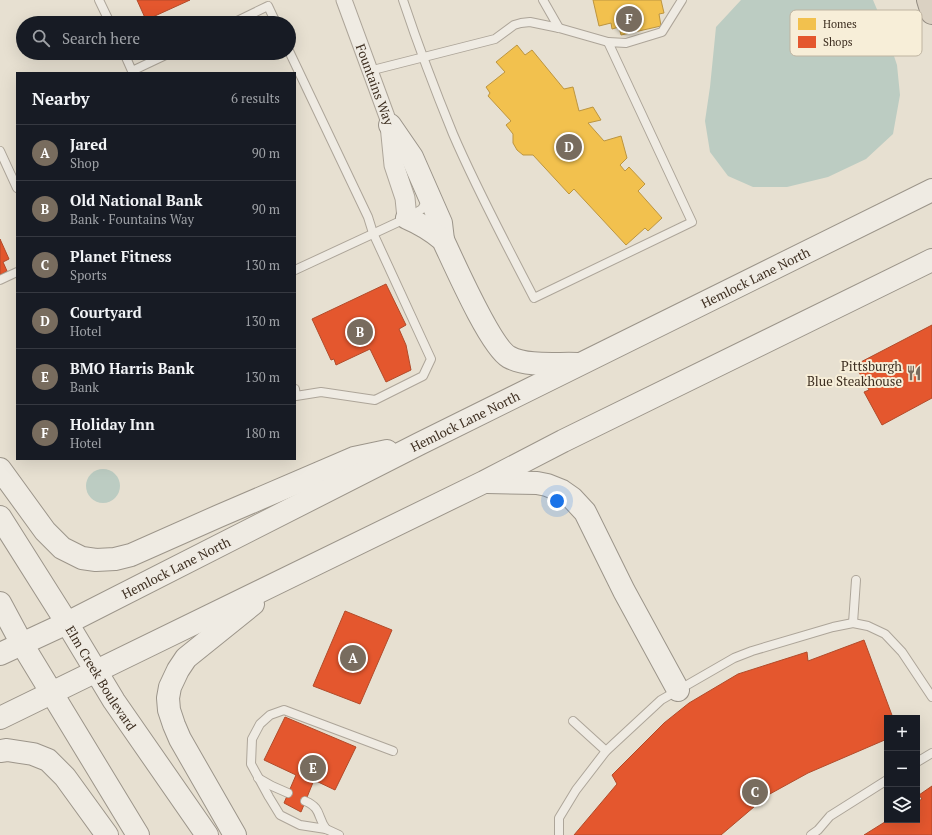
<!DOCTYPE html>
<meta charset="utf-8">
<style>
:root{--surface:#171b24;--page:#242831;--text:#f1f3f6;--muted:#9ea1a6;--line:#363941;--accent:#786c5e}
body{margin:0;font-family:"PT Serif",serif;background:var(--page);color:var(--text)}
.controls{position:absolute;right:12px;bottom:12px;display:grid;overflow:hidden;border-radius:0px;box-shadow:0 4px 16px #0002}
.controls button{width:36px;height:36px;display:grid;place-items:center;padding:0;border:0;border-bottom:1px solid var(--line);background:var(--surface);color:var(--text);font:20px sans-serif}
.you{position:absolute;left:557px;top:501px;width:14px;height:14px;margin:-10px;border:3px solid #fff;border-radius:50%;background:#1a73e8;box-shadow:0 0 0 6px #1a73e833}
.badge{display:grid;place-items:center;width:26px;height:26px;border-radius:50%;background:var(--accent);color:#fff;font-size:13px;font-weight:700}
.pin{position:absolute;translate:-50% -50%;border:2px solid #fff;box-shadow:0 1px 4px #0006}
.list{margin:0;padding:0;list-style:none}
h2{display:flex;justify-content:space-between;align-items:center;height:52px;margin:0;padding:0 16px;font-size:17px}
h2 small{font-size:13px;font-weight:400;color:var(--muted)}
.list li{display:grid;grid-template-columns:26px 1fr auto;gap:12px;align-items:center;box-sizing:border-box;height:56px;padding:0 16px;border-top:1px solid var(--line)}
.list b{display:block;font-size:15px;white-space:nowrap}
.list p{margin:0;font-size:13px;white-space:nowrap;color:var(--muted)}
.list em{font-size:13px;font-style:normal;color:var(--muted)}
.icon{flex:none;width:22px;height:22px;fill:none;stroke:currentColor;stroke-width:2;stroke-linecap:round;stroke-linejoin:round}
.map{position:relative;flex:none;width:932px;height:835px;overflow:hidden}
.search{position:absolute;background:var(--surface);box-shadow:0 4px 16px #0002;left:16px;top:16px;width:280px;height:44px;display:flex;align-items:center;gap:10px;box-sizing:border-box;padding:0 14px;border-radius:22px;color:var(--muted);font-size:15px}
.panel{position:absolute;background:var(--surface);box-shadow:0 4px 16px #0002;left:16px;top:72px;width:280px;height:388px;border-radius:0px}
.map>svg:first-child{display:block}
.water{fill:#bcccc2}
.homes{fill:#f2c14e;stroke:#bc9540}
.shops{fill:#e4572e;stroke:#b24b2a}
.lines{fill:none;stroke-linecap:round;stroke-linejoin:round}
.service-casing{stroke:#ada599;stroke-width:10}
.minor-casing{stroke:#ada599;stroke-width:17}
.tertiary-casing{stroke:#ada599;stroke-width:21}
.secondary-casing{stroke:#9c958a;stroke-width:24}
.motorway-casing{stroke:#928b80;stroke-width:24}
.service{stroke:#efebe3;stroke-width:8}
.minor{stroke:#efebe3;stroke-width:15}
.tertiary{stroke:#efebe3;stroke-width:19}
.secondary{stroke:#efebe3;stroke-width:22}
.motorway{stroke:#dad1c2;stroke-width:22}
.labels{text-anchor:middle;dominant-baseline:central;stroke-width:4;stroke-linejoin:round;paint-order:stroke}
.street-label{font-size:13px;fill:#3d2e20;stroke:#f7eed8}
.poi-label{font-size:13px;fill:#3d2e20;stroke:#f7eed8;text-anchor:end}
.key{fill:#f7eed8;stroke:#bfb4a1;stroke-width:1}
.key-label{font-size:11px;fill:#3d2e20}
</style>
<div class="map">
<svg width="932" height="835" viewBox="0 0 932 835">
<rect width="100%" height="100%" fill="#e7e0d1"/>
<g class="water">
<path d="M741,0H873L884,26L897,65L900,95L893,134L866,159L828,177L787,187H753L728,176L710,152L705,121L710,87L716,27Z"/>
<circle cx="103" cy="486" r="17"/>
</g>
<g class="homes">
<path d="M593,0H661L664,13L659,14L661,26L621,35L619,27L612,29L611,23L599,26Z"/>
<path d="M517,45L525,55L532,50L564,89L573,87L579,111L593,107L601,120L588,123L604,141L621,136L627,158L620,165L625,171L629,167L645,184L638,191L662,218L648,231L645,228L626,245L574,189L569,194L533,155H523L517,150L513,143V134L506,125L511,121L488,96L490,93L486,87L505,72L496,62Z"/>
</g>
<g class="shops">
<path d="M137,0H190L146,20Z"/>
<path d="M0,239L9,259L3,262L7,271L0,275Z"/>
<path d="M386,284L406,325L399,329L406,345L411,370L386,382L370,349L336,365L334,359L331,360L312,319Z"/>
<path d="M932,325V398L882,425L864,392L869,390L855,365Z"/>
<path d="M345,611L392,630L360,704L313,686Z"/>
<path d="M864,640L893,718H887V739L808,773L768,795L721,835H574L617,784L612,775L664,723L689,703L738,674L807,652L808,661Z"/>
<path d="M285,717L356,747L335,790L314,780L301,812L284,803L296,775L264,760Z"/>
<path d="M932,786V835H864L888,820H917V802L922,799L919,795Z"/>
</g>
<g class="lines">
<g class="service-casing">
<g id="service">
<path d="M99,0L110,23"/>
<path d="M403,0C418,45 435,90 453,134C477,190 506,244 534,298L692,222L608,42L626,43L662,32L682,0"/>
<path d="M543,0L559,28"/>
<path d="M233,23L268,6L276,23"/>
<path d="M289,51L368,217L373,233L431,359L423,376L375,400L321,392L296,396L295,389"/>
<path d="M124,53L132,71L170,53"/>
<path d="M369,71L495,39L514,25L521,23L530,22L559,28L608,42"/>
<path d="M0,151L17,188"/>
<path d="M295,270L407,218L422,209L427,200"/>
<path d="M0,280L17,272"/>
<path d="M853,623L856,580"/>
<path d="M573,721L606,751"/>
<path d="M917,762L932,753"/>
<path d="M258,778L272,786L288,793"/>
<path d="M305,801C322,808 317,817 326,829"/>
<path d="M339,835L326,829L300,825L280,815L269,797L251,764L252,739L260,724L270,715L284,710L393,751"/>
<path d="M559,835V818L576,790L606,751L661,700L734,658L752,651L833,627L853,623L868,626L885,634L902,652L932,697"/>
<path d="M811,835L818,830L830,816L887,780"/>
</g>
</g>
<g class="minor-casing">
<g id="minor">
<path id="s1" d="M344,0L390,125"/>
</g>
</g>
<g class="tertiary-casing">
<path id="tertiary" d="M390,125L394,165L405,198L407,218"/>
</g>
<g class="secondary-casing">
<g id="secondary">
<path d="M390,125L412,157L441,223L443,240"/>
<path d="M407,218C421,224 431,230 443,240C454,263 490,346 509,357C527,367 558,363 578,364"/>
<path d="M0,469L45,531L62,548L82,558L96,560L115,559L131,555L219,516L354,458L387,451"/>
<path d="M487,482L537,483L547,485L562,491L572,498L585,512L624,591L678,690"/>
<path id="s2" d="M0,517L67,623L114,701L207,835"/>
<path d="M0,603L22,644L138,835"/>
<path id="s3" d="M0,654L67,623L419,444L932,190"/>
<path d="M0,718L484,482L563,441L932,260"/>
<path d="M0,751L7,750L33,754L48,760L65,777L107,835"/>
<path d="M235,835L180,739L174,725L169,710L168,698L170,687L178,670L186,658L253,604"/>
</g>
</g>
<g class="motorway-casing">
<path id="motorway" d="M928,0L932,13"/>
</g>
<use href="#service" class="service"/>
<use href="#minor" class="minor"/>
<use href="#tertiary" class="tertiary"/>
<use href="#secondary" class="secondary"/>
<use href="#motorway" class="motorway"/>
</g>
<defs>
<g id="restaurant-bare" transform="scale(1.2)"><path d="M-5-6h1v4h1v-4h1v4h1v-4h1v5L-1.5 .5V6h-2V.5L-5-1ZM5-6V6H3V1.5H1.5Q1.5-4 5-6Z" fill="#786c5e" stroke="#f7eed8" stroke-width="2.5" paint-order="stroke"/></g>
</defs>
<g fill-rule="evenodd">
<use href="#restaurant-bare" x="914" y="373"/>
</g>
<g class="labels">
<g class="street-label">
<text stroke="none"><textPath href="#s1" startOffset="90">Fountains Way</textPath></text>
<text stroke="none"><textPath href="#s3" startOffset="844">Hemlock Lane North</textPath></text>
<text stroke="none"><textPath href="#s3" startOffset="520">Hemlock Lane North</textPath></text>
<text stroke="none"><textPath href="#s3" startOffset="196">Hemlock Lane North</textPath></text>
<text stroke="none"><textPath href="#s2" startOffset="190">Elm Creek Boulevard</textPath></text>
</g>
<g class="poi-label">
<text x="902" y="366">Pittsburgh<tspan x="902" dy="15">Blue Steakhouse</tspan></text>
</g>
</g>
<rect x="790" y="10" width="132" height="46" rx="6" class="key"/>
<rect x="798" y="18" width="18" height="12" fill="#f2c14e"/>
<rect x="798" y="36" width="18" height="12" fill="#e4572e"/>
<g class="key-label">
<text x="823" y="28">Homes</text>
<text x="823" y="46">Shops</text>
</g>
</svg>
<div class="controls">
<button>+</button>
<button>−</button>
<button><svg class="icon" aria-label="layers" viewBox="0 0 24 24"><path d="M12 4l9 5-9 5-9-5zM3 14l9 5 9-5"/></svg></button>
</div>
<div class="you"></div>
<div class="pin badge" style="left:353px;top:658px">A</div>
<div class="pin badge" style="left:360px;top:332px">B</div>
<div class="pin badge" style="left:755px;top:792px">C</div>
<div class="pin badge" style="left:569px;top:147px">D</div>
<div class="pin badge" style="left:313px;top:768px">E</div>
<div class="pin badge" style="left:629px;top:19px">F</div>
<div class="search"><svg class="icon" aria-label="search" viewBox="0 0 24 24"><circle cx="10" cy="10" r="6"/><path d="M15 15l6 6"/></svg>Search here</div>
<section class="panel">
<h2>Nearby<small>6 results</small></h2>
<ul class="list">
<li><span class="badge">A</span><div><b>Jared</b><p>Shop</p></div><em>90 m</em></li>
<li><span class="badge">B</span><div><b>Old National Bank</b><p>Bank · Fountains Way</p></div><em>90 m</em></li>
<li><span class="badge">C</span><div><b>Planet Fitness</b><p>Sports</p></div><em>130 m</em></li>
<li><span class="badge">D</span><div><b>Courtyard</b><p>Hotel</p></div><em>130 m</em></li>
<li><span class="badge">E</span><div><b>BMO Harris Bank</b><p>Bank</p></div><em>130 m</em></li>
<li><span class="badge">F</span><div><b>Holiday Inn</b><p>Hotel</p></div><em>180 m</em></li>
</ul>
</section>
</div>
